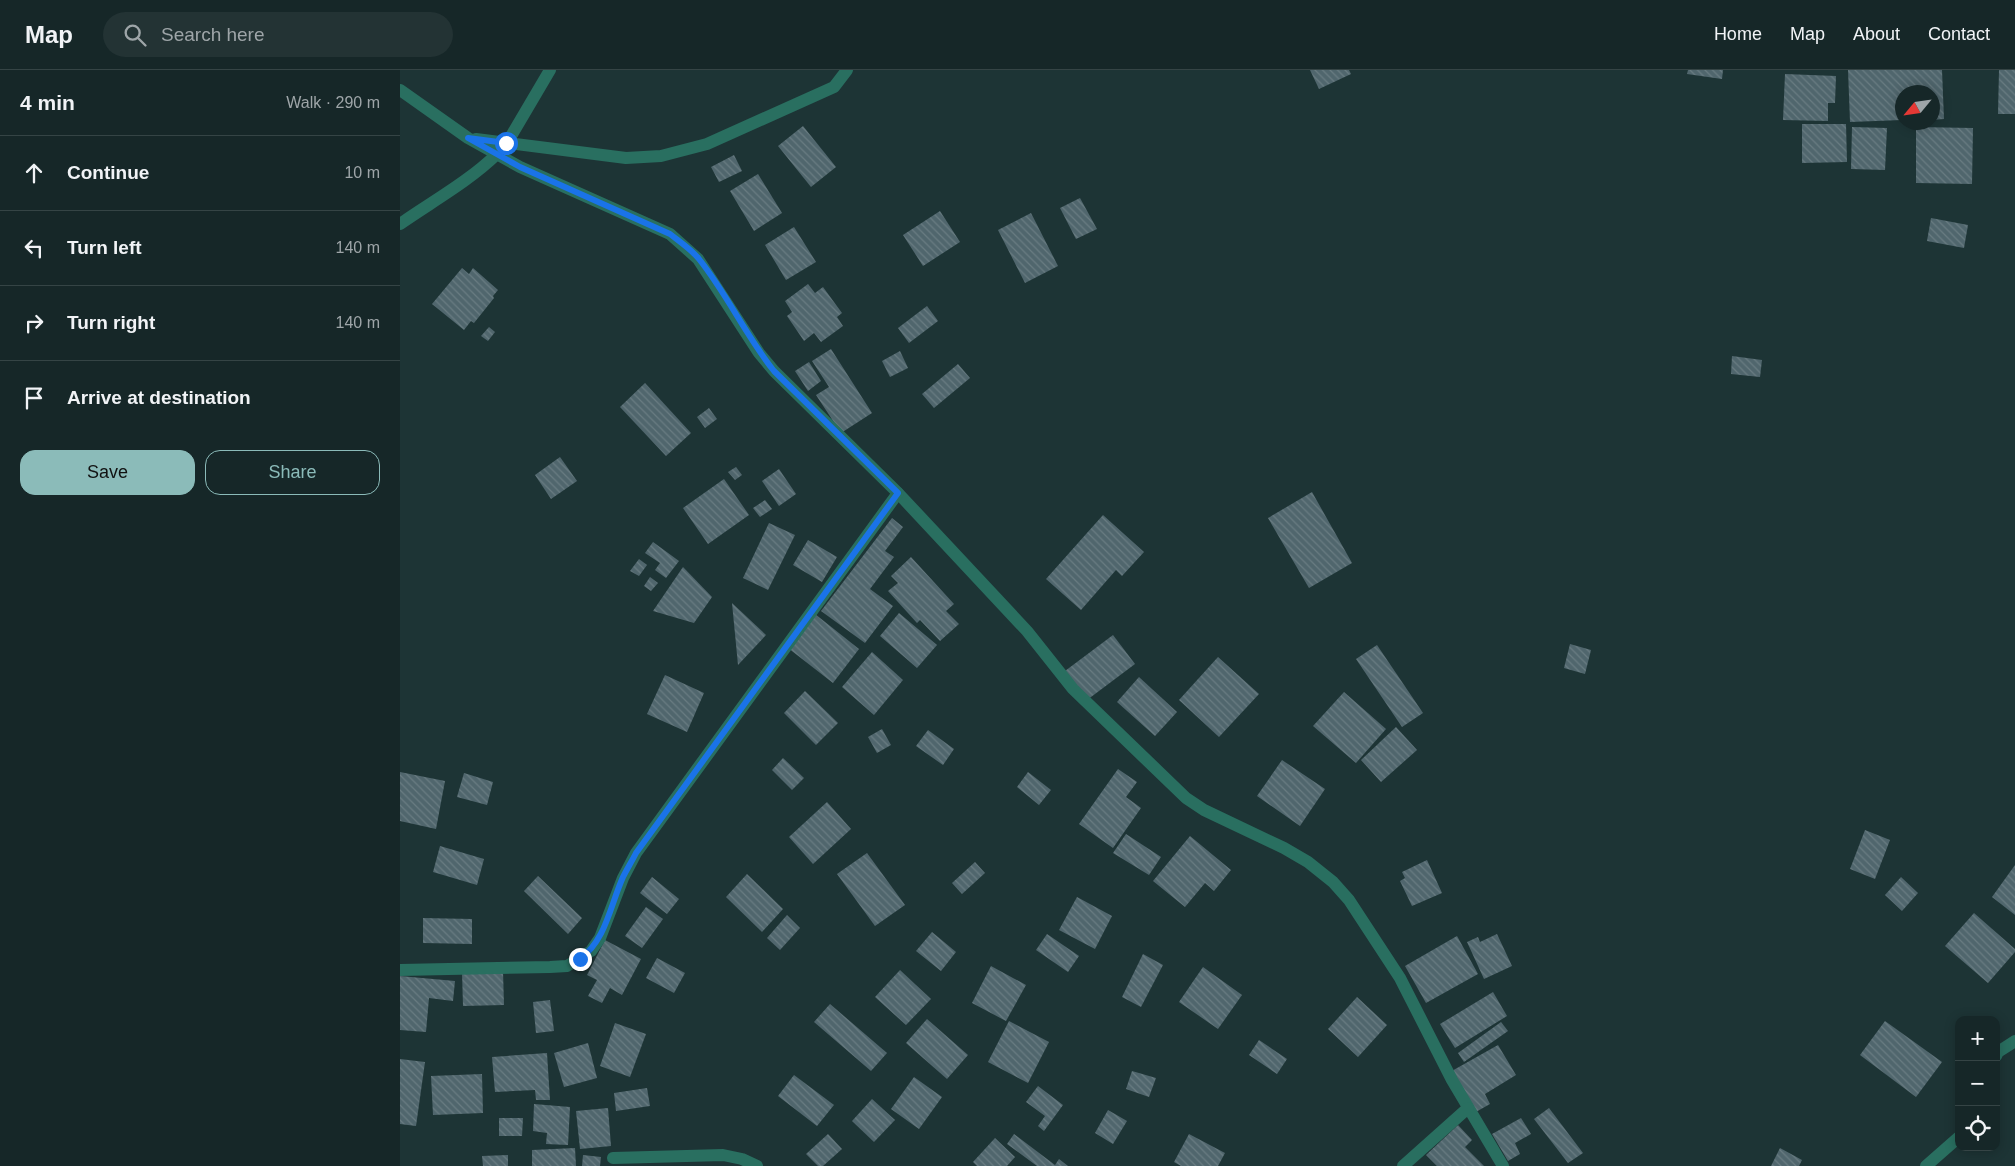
<!DOCTYPE html>
<meta charset="utf-8">
<style>
:root{--surface:#162728;--page:#233334;--text:#f1f3f6;--muted:#9ea5a8;--line:#354445;--accent:#8bbbb9}
body{margin:0;font-family:Arial,sans-serif;background:var(--page);color:var(--text)}
.controls{position:absolute;right:15px;bottom:15px;display:grid;overflow:hidden;border-radius:10px;box-shadow:0 2px 12px #0003}
.controls button{width:45px;height:45px;display:grid;place-items:center;padding:0;border:0;border-bottom:1px solid var(--line);background:var(--surface);color:var(--text);font:25px sans-serif}
.compass{position:absolute;left:1495px;top:15px;width:45px;height:45px;border-radius:50%;background:var(--surface);box-shadow:0 2px 12px #0003;rotate:241deg}
.stop{position:absolute;width:15px;height:15px;margin:-11px;border:4px solid #1a73e8;border-radius:50%;background:#fff}
.stop.end{background:#1a73e8;border-color:#fff;box-shadow:0 1px 5px #0008}
.list{margin:0;padding:0;list-style:none}
h2{display:flex;justify-content:space-between;align-items:center;height:65px;margin:0;padding:0 20px;font-size:21px}
h2 small{font-size:16px;font-weight:400;color:var(--muted)}
.list li{display:grid;grid-template-columns:32px 1fr auto;gap:15px;align-items:center;box-sizing:border-box;height:75px;padding:0 20px;border-top:1px solid var(--line)}
.list b{display:block;font-size:19px;white-space:nowrap}
.list em{font-size:16px;font-style:normal;color:var(--muted)}
.actions{display:flex;gap:10px;padding:15px 20px}
.actions a{flex:1;padding:11px 0;border:1px solid var(--accent);border-radius:15px;text-align:center;font-size:18px;color:var(--accent)}
.actions .main{background:var(--accent);color:#111}
.icon{flex:none;width:28px;height:28px;fill:none;stroke:currentColor;stroke-width:2;stroke-linecap:round;stroke-linejoin:round}
.map{position:relative;flex:none;width:1615px;height:1096px;overflow:hidden}
header{display:flex;align-items:center;gap:30px;box-sizing:border-box;height:70px;padding:0 25px;background:var(--surface);border-bottom:1px solid var(--line)}
header strong{font-size:24px}
nav{display:flex;gap:28px;margin-inline-start:auto;font-size:18px}
.search{width:350px;height:45px;background:var(--page);display:flex;align-items:center;gap:12px;box-sizing:border-box;padding:0 18px;border-radius:28px;color:var(--muted);font-size:19px}
main{display:flex}
aside{flex:1;background:var(--surface)}
.map>svg:first-child{display:block}
.building{fill:url(#building-back-hatch)}
.lines{fill:none;stroke-linecap:round;stroke-linejoin:round}
.minor{stroke:#296f60;stroke-width:12}
.route{stroke:#1a73e8;stroke-width:6}
</style>
<header>
<strong>Map</strong>
<div class="search"><svg class="icon" aria-label="search" viewBox="0 0 24 24"><circle cx="10" cy="10" r="6"/><path d="M15 15l6 6"/></svg>Search here</div>
<nav><a>Home</a><a>Map</a><a>About</a><a>Contact</a></nav>
</header>
<main>
<aside>
<h2>4 min<small>Walk · 290 m</small></h2>
<ul class="list">
<li><svg class="icon" aria-label="ahead" viewBox="0 0 24 24"><path d="M12 20V5M6 11l6-6 6 6"/></svg><div><b>Continue</b></div><em>10 m</em></li>
<li><svg class="icon" aria-label="left" viewBox="0 0 24 24"><path d="M17 20v-9H6M10 6l-5 5 5 5"/></svg><div><b>Turn left</b></div><em>140 m</em></li>
<li><svg class="icon" aria-label="right" viewBox="0 0 24 24"><path d="M7 20v-9h11M14 6l5 5-5 5"/></svg><div><b>Turn right</b></div><em>140 m</em></li>
<li><svg class="icon" aria-label="arrive" viewBox="0 0 24 24"><path d="M6 21V4h12l-3 4 3 4H6"/></svg><div><b>Arrive at destination</b></div></li>
</ul>
<div class="actions"><a class="main">Save</a><a>Share</a></div>
</aside>
<div class="map">
<svg width="1615" height="1096" viewBox="0 0 1615 1096">
<defs>
<pattern id="building-back-hatch" width="6" height="6" patternUnits="userSpaceOnUse" patternTransform="scale(1.25)"><rect width="6" height="6" fill="#50666d"/><path d="M-1 5l2 2M0 0l6 6M5-1l2 2" fill="none" stroke="#697c82"/></pattern>
</defs>
<rect width="100%" height="100%" fill="#1d3435"/>
<g class="building">
<path d="M910,0H949L951,4L919,19Z"/>
<path d="M1288,0H1323L1322,9L1287,4Z"/>
<path d="M1448,0H1542L1544,49L1532,50V22H1502V50L1450,52Z"/>
<path d="M1599,0H1615V44H1598Z"/>
<path d="M1385,4L1436,6L1435,33H1428V51L1383,50Z"/>
<path d="M1402,54H1446L1447,92L1402,93Z"/>
<path d="M403,56L436,97L411,117L378,76Z"/>
<path d="M1452,57L1487,58L1485,100L1451,99Z"/>
<path d="M1516,57L1573,58L1572,114L1516,113Z"/>
<path d="M334,85L342,101L319,112L311,97Z"/>
<path d="M358,104L382,143L354,161L330,121Z"/>
<path d="M680,128L697,159L676,169L660,138Z"/>
<path d="M540,141L560,172L523,196L503,165Z"/>
<path d="M631,143L658,196L625,213L598,160Z"/>
<path d="M1531,148L1568,155L1564,178L1527,171Z"/>
<path d="M394,157L416,192L386,210L365,175Z"/>
<path d="M62,198L69,204L73,198L98,220L93,226L94,228L74,253L71,251L64,260L32,234Z"/>
<path d="M408,214L415,223L423,217L442,243L437,247L443,256L421,272L414,263L404,271L387,246L392,242L385,231Z"/>
<path d="M527,236L538,251L509,273L498,258Z"/>
<path d="M89,257L95,262L88,271L81,266Z"/>
<path d="M431,279L472,343L441,363L416,325L429,317L412,291Z"/>
<path d="M500,281L508,298L490,307L482,291Z"/>
<path d="M1332,286L1362,290L1360,307L1331,304Z"/>
<path d="M409,292L421,311L408,321L395,301Z"/>
<path d="M558,294L570,308L534,338L522,324Z"/>
<path d="M245,313L291,363L266,386L220,337Z"/>
<path d="M309,338L317,349L305,358L297,347Z"/>
<path d="M160,387L177,411L151,429L135,405Z"/>
<path d="M336,397L342,405L335,410L328,402Z"/>
<path d="M379,399L396,424L379,436L362,411Z"/>
<path d="M324,409L349,445L308,474L283,438Z"/>
<path d="M912,422L952,493L909,518L868,448Z"/>
<path d="M365,430L372,439L360,447L353,438Z"/>
<path d="M703,445L744,482L722,506L716,500L681,540L646,509Z"/>
<path d="M492,448L503,457L485,481L494,487L470,519L493,536L465,573L421,541Z"/>
<path d="M369,453L395,465L368,520L343,508Z"/>
<path d="M408,470L437,487L422,512L393,495Z"/>
<path d="M253,472L279,491L266,508L255,500L260,493L245,483Z"/>
<path d="M511,487L554,534L546,541L559,554L540,571L520,550L517,553L488,521L498,513L491,506Z"/>
<path d="M239,489L247,495L239,506L230,501Z"/>
<path d="M283,497L312,527L294,553L253,541Z"/>
<path d="M250,507L258,513L251,521L244,516Z"/>
<path d="M332,533L366,565L338,595Z"/>
<path d="M499,543L537,575L517,598L480,566Z"/>
<path d="M415,544L459,579L433,613L388,578Z"/>
<path d="M713,565L735,594L687,630L665,601Z"/>
<path d="M1170,574L1191,580L1185,604L1164,598Z"/>
<path d="M977,575L1023,643L1002,657L956,589Z"/>
<path d="M472,582L503,610L474,645L442,617Z"/>
<path d="M818,587L859,624L819,667L779,630Z"/>
<path d="M265,605L304,623L287,662L247,644Z"/>
<path d="M739,607L777,642L755,666L717,632Z"/>
<path d="M405,621L438,653L416,675L384,643Z"/>
<path d="M944,622L986,659L956,693L913,656Z"/>
<path d="M996,657L1017,680L981,712L961,690Z"/>
<path d="M482,659L491,675L477,683L468,667Z"/>
<path d="M528,660L554,679L543,695L516,676Z"/>
<path d="M383,688L404,708L392,720L372,700Z"/>
<path d="M882,690L925,719L900,756L857,726Z"/>
<path d="M718,699L737,712L726,727L741,738L713,778L679,754Z"/>
<path d="M0,702L45,711L36,759L0,751Z"/>
<path d="M628,702L651,720L639,735L617,717Z"/>
<path d="M64,703L93,712L87,735L57,727Z"/>
<path d="M427,732L451,759L413,794L389,767Z"/>
<path d="M1465,760L1490,770L1475,809L1450,799Z"/>
<path d="M726,764L761,787L749,805L713,783Z"/>
<path d="M790,766L831,800L814,821L805,813L785,837L753,811Z"/>
<path d="M40,776L84,789L77,815L33,802Z"/>
<path d="M467,783L505,835L475,856L437,804Z"/>
<path d="M1027,790L1042,823L1012,836L1000,811L1005,808L1002,802Z"/>
<path d="M575,792L585,803L562,824L552,813Z"/>
<path d="M1615,795V845L1592,827Z"/>
<path d="M347,804L383,839L362,862L326,827Z"/>
<path d="M138,806L182,848L168,864L124,821Z"/>
<path d="M252,807L279,829L267,844L240,823Z"/>
<path d="M1501,807L1518,823L1502,841L1485,825Z"/>
<path d="M677,827L712,846L695,879L659,860Z"/>
<path d="M246,837L263,849L242,878L225,866Z"/>
<path d="M1574,843L1615,879V882L1588,913L1545,876Z"/>
<path d="M387,845L400,858L380,880L367,868Z"/>
<path d="M23,848L72,849V874L23,873Z"/>
<path d="M532,862L556,882L541,901L516,881Z"/>
<path d="M647,864L679,886L668,902L636,880Z"/>
<path d="M1097,864L1112,896L1084,909L1067,872L1078,867L1080,872Z"/>
<path d="M1057,866L1078,904L1026,933L1005,896Z"/>
<path d="M205,870L241,889L222,925L210,918L202,933L188,926L197,910L187,905Z"/>
<path d="M743,884L763,895L741,937L722,927Z"/>
<path d="M257,888L285,903L274,923L246,908Z"/>
<path d="M591,896L626,915L606,951L572,933Z"/>
<path d="M803,897L842,925L818,959L779,932Z"/>
<path d="M500,900L531,929L506,955L475,927Z"/>
<path d="M103,901L104,935L63,936L62,902Z"/>
<path d="M0,906L55,911L53,931L29,928L26,962L0,960Z"/>
<path d="M1093,922L1107,946L1055,978L1040,954Z"/>
<path d="M957,927L987,955L958,987L928,959Z"/>
<path d="M150,930L154,961L136,963L133,932Z"/>
<path d="M430,934L487,983L471,1001L414,952Z"/>
<path d="M527,949L568,985L547,1009L506,973Z"/>
<path d="M609,951L649,972L628,1013L588,992Z"/>
<path d="M1485,951L1542,992L1516,1027L1460,985Z"/>
<path d="M1101,952L1108,961L1064,992L1058,983Z"/>
<path d="M215,953L246,964L230,1007L200,996Z"/>
<path d="M859,970L887,989L877,1004L849,985Z"/>
<path d="M188,973L197,1008L164,1017L154,983Z"/>
<path d="M1098,975L1116,1005L1085,1024L1090,1034L1074,1043L1050,1002Z"/>
<path d="M147,983L150,1030H136L135,1020L95,1022L92,987Z"/>
<path d="M0,989L25,992L16,1056L0,1054Z"/>
<path d="M732,1001L756,1008L749,1027L726,1019Z"/>
<path d="M82,1004L83,1043L33,1045L31,1006Z"/>
<path d="M394,1005L434,1035L417,1056L378,1026Z"/>
<path d="M514,1007L542,1027L519,1059L491,1039Z"/>
<path d="M638,1016L663,1035L644,1061L638,1056L645,1046L626,1032Z"/>
<path d="M247,1018L250,1036L216,1041L214,1023Z"/>
<path d="M472,1029L495,1050L474,1072L452,1051Z"/>
<path d="M134,1034L170,1037L168,1075L146,1074L147,1063L133,1061Z"/>
<path d="M208,1038L211,1076L180,1079L176,1041Z"/>
<path d="M1149,1038L1183,1083L1168,1093L1134,1049Z"/>
<path d="M708,1040L727,1051L713,1074L695,1063Z"/>
<path d="M99,1048H123L122,1066H99Z"/>
<path d="M1121,1048L1131,1064L1115,1073L1120,1084L1108,1091L1092,1064Z"/>
<path d="M1058,1055L1072,1070L1065,1077L1084,1096H1037L1026,1085Z"/>
<path d="M428,1064L442,1079L423,1096H418L406,1084Z"/>
<path d="M614,1064L655,1095L659,1089L668,1096H637L607,1074Z"/>
<path d="M789,1064L825,1083L818,1096H781L774,1092Z"/>
<path d="M595,1068L615,1087L607,1096H577L573,1092Z"/>
<path d="M175,1078L176,1096H132V1080Z"/>
<path d="M1380,1078L1402,1090L1399,1096H1371Z"/>
<path d="M108,1085V1096H83L82,1086Z"/>
<path d="M183,1085L201,1087L200,1096H182Z"/>
</g>
<g class="lines">
<g class="minor">
<path d="M0,20L68,68L120,97L270,164L298,189L359,283L374,301L498,423L627,561L673,619L786,728L804,740L884,778L908,792L933,812L949,830L1000,908L1052,1010L1103,1096"/>
<path d="M76,69L226,88L261,86L307,74L434,17L447,0"/>
<path d="M107,73L150,0"/>
<path d="M0,154C33,131 68,112 97,84"/>
<path d="M0,900L150,897L167,896L191,881L200,868L223,808L236,783L498,423"/>
<path d="M1596,986L1598,982L1615,971"/>
<path d="M213,1088L323,1085L342,1089L357,1096"/>
<path d="M1003,1096L1068,1038"/>
<path d="M1526,1096L1559,1067"/>
</g>
</g>
<g class="lines">
<path class="route" d="M106,73L68,68L120,97L270,164C280,172 291,179 299,189C327,224 346,266 374,301L498,423L236,783C232,791 227,799 223,807C210,836 206,870 180,889"/>
</g>
</svg>
<div class="controls">
<button>+</button>
<button>−</button>
<button><svg class="icon" aria-label="locate" viewBox="0 0 24 24"><circle cx="12" cy="12" r="6"/><path d="M12 2v4M12 18v4M2 12h4M18 12h4"/></svg></button>
</div>
<svg class="compass" viewBox="-18 -18 36 36"><path d="M0-13l5 13h-10z" fill="#e53935"/><path d="M0 13l5-13h-10z" fill="#9ea5a8"/></svg>
<div class="stop" style="left:106px;top:73px"></div>
<div class="stop end" style="left:180px;top:889px"></div>
</div>
</main>
